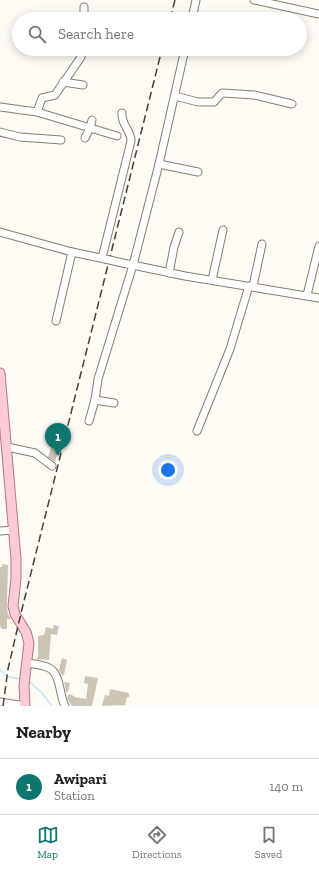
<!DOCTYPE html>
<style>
:root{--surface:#fff;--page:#f2f2f2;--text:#222;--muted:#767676;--line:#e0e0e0;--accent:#0f766e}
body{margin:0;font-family:"Zilla Slab",serif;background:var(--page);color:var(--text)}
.you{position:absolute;left:168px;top:470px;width:14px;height:14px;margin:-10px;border:3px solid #fff;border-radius:50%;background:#1a73e8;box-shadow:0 0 0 6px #1a73e833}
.badge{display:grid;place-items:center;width:26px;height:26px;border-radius:50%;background:var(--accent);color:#fff;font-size:13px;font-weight:700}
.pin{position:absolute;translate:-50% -33px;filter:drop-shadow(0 1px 2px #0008)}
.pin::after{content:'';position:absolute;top:21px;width:14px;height:12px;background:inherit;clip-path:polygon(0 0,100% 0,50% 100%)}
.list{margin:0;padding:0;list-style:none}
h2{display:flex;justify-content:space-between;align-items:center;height:52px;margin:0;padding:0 16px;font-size:17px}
h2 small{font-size:13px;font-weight:400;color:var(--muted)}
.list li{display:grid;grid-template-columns:26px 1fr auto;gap:12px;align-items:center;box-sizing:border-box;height:56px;padding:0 16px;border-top:1px solid var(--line)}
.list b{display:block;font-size:15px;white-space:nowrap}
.list p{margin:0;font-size:13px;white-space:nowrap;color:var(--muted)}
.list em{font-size:13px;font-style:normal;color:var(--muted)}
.icon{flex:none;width:22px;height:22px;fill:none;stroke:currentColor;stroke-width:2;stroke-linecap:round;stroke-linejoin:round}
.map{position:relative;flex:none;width:319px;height:706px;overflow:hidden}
.search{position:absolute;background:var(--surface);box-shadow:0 2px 10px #0003;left:12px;right:12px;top:12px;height:44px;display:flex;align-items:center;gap:10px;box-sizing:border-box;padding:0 14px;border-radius:22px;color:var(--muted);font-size:15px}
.sheet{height:108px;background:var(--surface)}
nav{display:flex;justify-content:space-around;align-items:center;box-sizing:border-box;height:56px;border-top:1px solid var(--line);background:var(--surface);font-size:11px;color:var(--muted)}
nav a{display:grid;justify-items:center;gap:2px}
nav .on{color:var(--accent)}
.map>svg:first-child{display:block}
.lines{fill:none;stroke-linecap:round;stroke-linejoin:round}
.stream{stroke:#bde8f6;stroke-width:1.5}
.building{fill:#ccc5b5}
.minor-casing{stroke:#857e6f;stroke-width:9}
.major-casing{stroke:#af7883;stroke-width:11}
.minor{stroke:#fff;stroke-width:7}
.major{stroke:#fdcbd7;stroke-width:9}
.rail{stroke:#44413b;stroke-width:1.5;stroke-dasharray:8 4;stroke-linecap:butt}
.minor-bridge-casing{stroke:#857e6f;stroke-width:9;stroke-linecap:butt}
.minor-bridge{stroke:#fff;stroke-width:7}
</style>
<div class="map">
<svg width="319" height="706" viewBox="0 0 319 706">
<rect width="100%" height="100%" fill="#fefbf5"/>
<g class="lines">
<g class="stream">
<path d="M0,670L9,677L21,679"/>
<path d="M29,681L42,693L52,706"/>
</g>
</g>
<g class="building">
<path d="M52,444L59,446L55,462L48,457Z"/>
<path d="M2,564L8,565L7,606L8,614L11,619H7V629H2L0,626V567H2Z"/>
<path d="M54,625L59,626L57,635L51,634L49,660L36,659L38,657V636L44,635L46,627L53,629Z"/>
<path d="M62,658L67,660L64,675L61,674L59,670Z"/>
<path d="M85,676L98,678L92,706H72L67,698L69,694L74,696V697L86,699L88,684L84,683Z"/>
<path d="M64,682L70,683L68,692H66Z"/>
<path d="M110,689L129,693V697H127L125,705L102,706L105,695L109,696Z"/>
</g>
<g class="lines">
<g class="minor-casing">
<g id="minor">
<path d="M254,0L319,14"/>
<path d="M84,19V7"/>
<path d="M192,19L196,0"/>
<path d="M63,82L83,85"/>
<path d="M175,96L198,102H214L222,93L254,95L292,104"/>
<path d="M0,107L37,112L117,136"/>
<path d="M37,112L42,98L55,95L81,57L83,49"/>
<path d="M0,132L20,137L61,140"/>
<path d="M85,138L90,128L92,120"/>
<path d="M159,164L198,172"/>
<path d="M0,232L72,252L105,259"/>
<path d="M102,258L131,141C131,130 121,125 122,113"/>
<path d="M128,264L185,276L319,298"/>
<path d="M169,273L174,247L179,232"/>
<path d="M212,280L223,230"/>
<path d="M253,286L262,244"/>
<path d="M307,295L319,246"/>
<path d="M56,321L72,252"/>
<path d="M95,400L114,403"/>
<path d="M89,421L95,400L98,379L133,265L159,164L185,49"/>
<path d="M197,431L230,349L249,286"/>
<path d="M7,447L35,453L52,466"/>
<path d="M0,531L14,530"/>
<path d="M27,663C34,664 43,665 49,668C61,674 59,695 65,706"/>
<path d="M0,702L25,706"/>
</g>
</g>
<g class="major-casing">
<path id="major" d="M0,373L16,559V578L13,606L15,614L26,632L29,643L24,685L25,706"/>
</g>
<use href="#minor" class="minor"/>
<use href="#major" class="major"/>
<g class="rail">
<path d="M170,19L175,0"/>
<path d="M3,706L8,669L22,609L162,49"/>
</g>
<g class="minor-bridge-casing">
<path id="minor-bridge" d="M105,259L127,264"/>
</g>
<use href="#minor-bridge" class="minor-bridge"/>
</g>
</svg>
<div class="you"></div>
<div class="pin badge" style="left:58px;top:456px">1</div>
<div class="search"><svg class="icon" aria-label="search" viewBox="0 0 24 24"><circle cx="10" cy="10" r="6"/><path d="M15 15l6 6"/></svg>Search here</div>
</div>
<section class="sheet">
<h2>Nearby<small></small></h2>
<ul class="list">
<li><span class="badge">1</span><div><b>Awipari</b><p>Station</p></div><em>140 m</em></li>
</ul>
</section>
<nav>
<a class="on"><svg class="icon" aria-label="map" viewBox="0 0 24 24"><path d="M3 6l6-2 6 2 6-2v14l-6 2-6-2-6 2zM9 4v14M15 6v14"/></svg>Map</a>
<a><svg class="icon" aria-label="directions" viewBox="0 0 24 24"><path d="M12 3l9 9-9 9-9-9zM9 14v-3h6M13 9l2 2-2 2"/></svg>Directions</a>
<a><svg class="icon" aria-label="saved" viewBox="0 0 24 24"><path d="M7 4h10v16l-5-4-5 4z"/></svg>Saved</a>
</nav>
